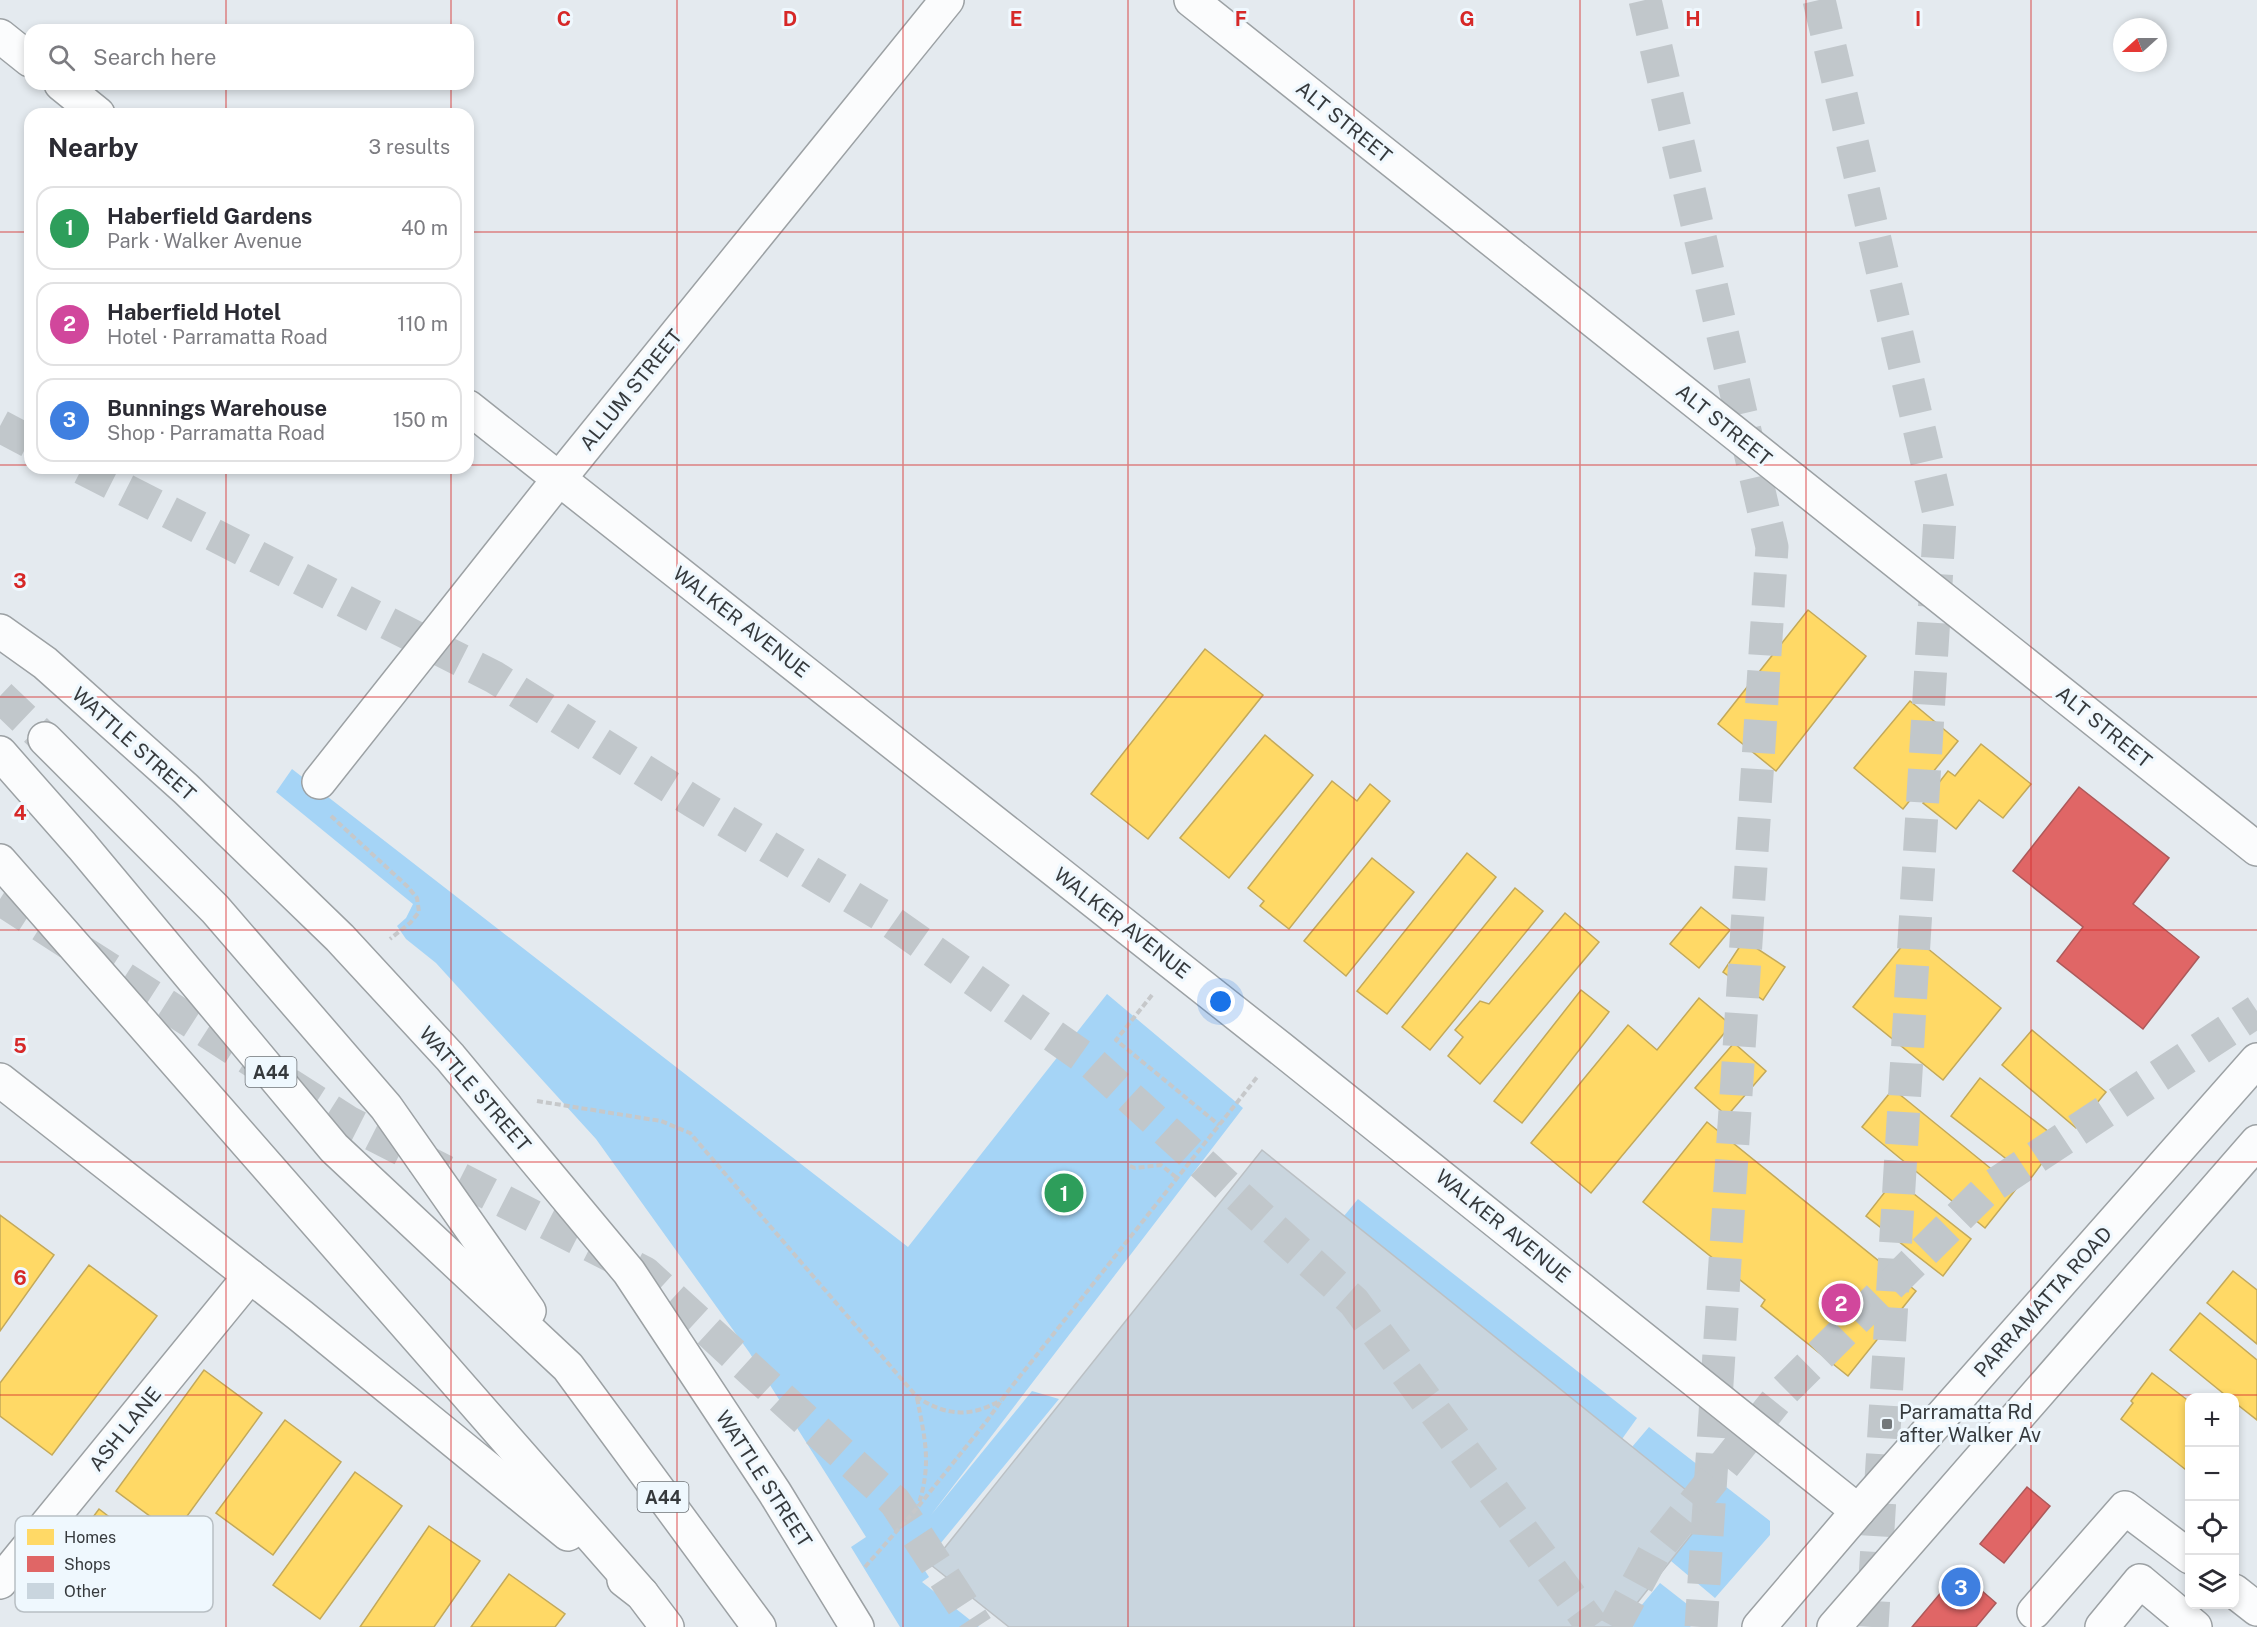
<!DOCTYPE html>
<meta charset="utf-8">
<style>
:root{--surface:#fff;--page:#f7f7f7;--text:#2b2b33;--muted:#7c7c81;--line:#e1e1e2;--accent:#d93025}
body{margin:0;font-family:"Public Sans",sans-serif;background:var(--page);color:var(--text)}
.controls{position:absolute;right:18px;bottom:18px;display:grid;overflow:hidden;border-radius:12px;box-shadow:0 3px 9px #0003}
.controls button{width:54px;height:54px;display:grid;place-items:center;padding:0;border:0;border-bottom:2px solid var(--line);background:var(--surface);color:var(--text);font:30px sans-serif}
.compass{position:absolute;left:2113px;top:18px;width:54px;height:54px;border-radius:50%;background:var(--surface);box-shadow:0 3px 9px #0003;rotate:249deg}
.you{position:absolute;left:1221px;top:1002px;width:21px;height:21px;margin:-15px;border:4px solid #fff;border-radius:50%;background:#1a73e8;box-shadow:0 0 0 9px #1a73e833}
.badge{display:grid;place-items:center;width:39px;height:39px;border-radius:50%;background:var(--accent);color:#fff;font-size:20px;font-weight:700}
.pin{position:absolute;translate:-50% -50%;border:3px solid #fff;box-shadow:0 2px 6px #0006}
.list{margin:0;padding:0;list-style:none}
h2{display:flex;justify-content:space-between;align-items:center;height:78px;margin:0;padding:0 24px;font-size:26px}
h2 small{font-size:20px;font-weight:400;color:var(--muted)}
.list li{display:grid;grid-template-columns:39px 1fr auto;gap:18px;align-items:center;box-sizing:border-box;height:84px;margin:0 12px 12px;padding:0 12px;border:2px solid var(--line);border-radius:18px}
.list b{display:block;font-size:22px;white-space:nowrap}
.list p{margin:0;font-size:20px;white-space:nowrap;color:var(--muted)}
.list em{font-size:20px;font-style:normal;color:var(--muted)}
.icon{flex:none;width:33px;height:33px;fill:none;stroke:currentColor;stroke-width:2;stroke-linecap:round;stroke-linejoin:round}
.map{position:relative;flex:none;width:2257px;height:1627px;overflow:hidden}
.search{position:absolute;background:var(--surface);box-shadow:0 3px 9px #0003;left:24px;top:24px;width:450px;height:66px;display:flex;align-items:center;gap:15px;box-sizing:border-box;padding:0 21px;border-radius:18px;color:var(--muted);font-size:22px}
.panel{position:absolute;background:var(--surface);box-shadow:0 3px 9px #0003;left:24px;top:108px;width:450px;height:366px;border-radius:18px}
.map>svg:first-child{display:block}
.green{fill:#a5d4f6}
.homes{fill:#ffd966;stroke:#c3a95a;stroke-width:1.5}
.shops{fill:#e06666;stroke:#ad595a;stroke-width:1.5}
.building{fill:#c9d5de;stroke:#bbc0c4;stroke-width:1.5}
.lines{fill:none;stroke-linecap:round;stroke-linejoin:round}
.highway-tunnel{stroke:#c1c7cb;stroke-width:33;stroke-dasharray:33 16;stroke-linecap:butt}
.minor-casing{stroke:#9ca1a4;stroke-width:36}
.major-casing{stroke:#9ca1a4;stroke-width:36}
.highway-casing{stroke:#9ca1a4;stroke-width:36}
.path{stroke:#c6c8ca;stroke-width:4;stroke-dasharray:6 3;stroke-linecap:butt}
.minor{stroke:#fbfcfd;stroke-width:33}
.major{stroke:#fbfcfd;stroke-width:33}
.highway{stroke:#fbfcfd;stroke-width:33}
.grid{fill:none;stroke:#d62828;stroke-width:1.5;stroke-opacity:0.55}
.poi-dot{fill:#73787b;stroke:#eff8fe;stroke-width:2}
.labels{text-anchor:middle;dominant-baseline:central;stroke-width:6;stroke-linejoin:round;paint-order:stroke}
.shield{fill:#eff8fe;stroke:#6e7377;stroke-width:1.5}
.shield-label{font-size:18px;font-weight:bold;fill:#363a3d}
.street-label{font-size:20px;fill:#363a3d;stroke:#eff8fe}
.poi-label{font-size:20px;fill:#363a3d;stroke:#eff8fe;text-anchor:start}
.key{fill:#eff8fe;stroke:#b8bfc4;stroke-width:1.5}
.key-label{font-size:16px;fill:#363a3d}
.grid-label{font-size:20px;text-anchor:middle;font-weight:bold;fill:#d62828;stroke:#eff8fe;stroke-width:6;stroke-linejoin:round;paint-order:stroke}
</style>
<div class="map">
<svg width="2257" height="1627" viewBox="0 0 2257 1627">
<rect width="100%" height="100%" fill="#e4eaef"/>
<g class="green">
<path d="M292,769L908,1247L1107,994L1243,1108L931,1515L1032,1391L1059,1399L922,1566L929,1577L922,1582L979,1627H900L851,1547L866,1537L749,1352L596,1139L436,963L406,939L397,926L406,918L413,904L276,792Z"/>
<path d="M1358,1199L1637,1418L1622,1439L1344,1216Z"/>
<path d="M1649,1427L1770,1521V1535L1715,1598L1671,1561L1711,1510L1632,1447Z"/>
<path d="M1660,1583L1701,1615L1690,1627H1634L1621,1624L1632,1609L1636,1612Z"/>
</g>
<g class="homes">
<path d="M1808,610L1866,656L1776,771L1718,724Z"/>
<path d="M1205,649L1263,695L1148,839L1091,794Z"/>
<path d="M1910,701L1958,741L1903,809L1854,768Z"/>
<path d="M1265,735L1313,775L1229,878L1180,838Z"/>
<path d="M1981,744L2031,784L2003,818L1979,800L1956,829L1923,803L1948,771L1955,776Z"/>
<path d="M1332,781L1357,801L1370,784L1390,801L1289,929L1260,906L1264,901L1248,888Z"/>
<path d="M1467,853L1496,877L1387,1014L1357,991Z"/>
<path d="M1372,858L1414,892L1346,976L1304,941Z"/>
<path d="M1515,888L1543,911L1430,1050L1402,1027Z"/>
<path d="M1701,907L1730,930L1699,968L1670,944Z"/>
<path d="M1565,913L1599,942L1480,1084L1448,1056L1463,1037L1455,1030L1480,1001L1489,1004Z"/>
<path d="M1911,935L2001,1008L1943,1080L1853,1007Z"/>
<path d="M1744,940L1785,967L1763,1000L1723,972Z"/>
<path d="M1581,990L1609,1012L1522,1123L1494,1101Z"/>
<path d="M1699,998L1731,1025L1591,1193L1531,1143L1628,1025L1657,1050Z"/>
<path d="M2032,1030L2106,1092L2076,1128L2002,1065Z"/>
<path d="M1734,1043L1766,1071L1727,1116L1695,1088Z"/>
<path d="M1980,1078L2059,1140L2031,1178L1951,1116Z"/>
<path d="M1893,1089L2016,1189L1985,1228L1862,1127Z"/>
<path d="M1707,1122L1916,1291L1848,1376L1761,1306L1765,1300L1643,1202Z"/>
<path d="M1895,1179L1971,1239L1943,1276L1866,1216Z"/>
<path d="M0,1215L54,1255L0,1331Z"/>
<path d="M89,1265L157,1316L52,1455L0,1416V1383Z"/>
<path d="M2233,1271L2257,1290V1344L2207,1303Z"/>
<path d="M2200,1313L2257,1360V1420L2234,1402V1398H2229L2170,1350Z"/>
<path d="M204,1370L262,1413L174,1534L116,1491Z"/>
<path d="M2152,1373L2190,1402V1473L2121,1419L2133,1403L2131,1401Z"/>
<path d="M285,1420L341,1462L273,1555L216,1513Z"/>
<path d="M355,1472L402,1506L320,1619L273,1585Z"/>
<path d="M99,1509L150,1548L120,1587L70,1548Z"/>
<path d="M429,1526L480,1561L434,1627H360Z"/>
<path d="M509,1574L565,1614L555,1627H471Z"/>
</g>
<g class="shops">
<path d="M2079,787L2169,858L2133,904L2199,957L2143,1029L2057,961L2083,927L2013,871Z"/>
<path d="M2027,1487L2050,1506L2004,1563L1980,1544Z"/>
<path d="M1959,1571L1996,1603L1976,1627H1912Z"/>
</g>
<path class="building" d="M1262,1150L1711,1510L1618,1627H1009L931,1565Z"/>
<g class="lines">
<g class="highway-tunnel">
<path d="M1645,0L1772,547L1701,1627"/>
<path d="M1819,0L1940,518L1872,1627"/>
<path d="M0,426L30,442"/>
<path d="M82,468L494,677L694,802L883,916L1092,1063L1354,1302L1593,1627"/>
<path d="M0,696L45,739"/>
<path d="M0,899L348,1122L645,1273L895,1502L977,1627"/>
<path d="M1614,1627L1654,1553L1784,1391L1985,1191L2257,1011"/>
</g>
<g class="minor-casing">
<g id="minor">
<path d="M1191,0L2257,849"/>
<path d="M0,36L30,60"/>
<path d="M61,84L98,114"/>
<path d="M468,407L1280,1048L1858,1511"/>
<path d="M319,782L559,479L947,0"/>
<path d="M0,1582L250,1276"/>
<path d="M2234,1591L2257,1609"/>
<path d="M2034,1612L2125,1508L2190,1557"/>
<path d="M2102,1627L2140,1581L2195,1627"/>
</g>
</g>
<g class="major-casing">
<g id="major">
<path d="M1759,1627L1858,1511L2257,1060"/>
<path d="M1834,1627L2257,1142"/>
</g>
</g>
<g class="highway-casing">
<g id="highway">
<path d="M0,631L45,663L186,789L340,938L450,1057L629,1272L775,1493L857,1627"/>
<path d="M45,739L215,909L386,1107L529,1311"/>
<path d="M0,753L82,846L334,1148L568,1367L759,1627"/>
<path d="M0,861L642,1594"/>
<path d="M0,1080L301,1316L568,1534"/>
<path d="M624,1580L642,1594L667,1627"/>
</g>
</g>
<g class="path">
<path d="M331,816L408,887L417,898L419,912L410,923L390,939"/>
<path d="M1152,995L1116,1040L1219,1125"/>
<path d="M537,1101L661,1121L690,1133L917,1397C946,1416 970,1418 1001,1400"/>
<path d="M1130,1166L1135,1168L1161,1165L1177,1178"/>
<path d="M917,1398C925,1439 932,1464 918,1506"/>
<path d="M865,1567L917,1508L986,1422L1009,1390L1258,1076"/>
</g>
<use href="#minor" class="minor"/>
<use href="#major" class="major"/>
<use href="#highway" class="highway"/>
</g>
<path class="grid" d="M226,0V30M451,0V30M677,0V1627M903,0V1627M1128,0V1627M1354,0V1627M1580,0V1627M1806,0V1627M2031,0V1627M226,84V114M451,84V114M0,232H30M468,232H2257M0,465H30M468,465H2257M226,468V1627M451,468V1627M0,697H2257M0,930H2257M0,1162H2257M0,1395H2257"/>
<rect class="poi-dot" x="1881" y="1418" width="12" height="12" rx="3"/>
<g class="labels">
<g class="shield">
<rect x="245.5" y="1057" width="51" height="30" rx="4.5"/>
<rect x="637.5" y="1482" width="51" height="30" rx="4.5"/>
</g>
<g class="shield-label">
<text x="271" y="1072">A44</text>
<text x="663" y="1497">A44</text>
</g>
<g class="street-label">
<text transform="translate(1344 122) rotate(39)">ALT STREET</text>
<text transform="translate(631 390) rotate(-51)">ALLUM STREET</text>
<text transform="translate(1724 425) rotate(39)">ALT STREET</text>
<text transform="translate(741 622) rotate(38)">WALKER AVENUE</text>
<text transform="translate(2104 727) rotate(39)">ALT STREET</text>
<text transform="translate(134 744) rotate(42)">WATTLE STREET</text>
<text transform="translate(1122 923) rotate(38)">WALKER AVENUE</text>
<text transform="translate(475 1089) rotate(49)">WATTLE STREET</text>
<text transform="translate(1503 1226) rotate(39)">WALKER AVENUE</text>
<text transform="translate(2043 1302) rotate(-48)">PARRAMATTA ROAD</text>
<text transform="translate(125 1429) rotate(-51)">ASH LANE</text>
<text transform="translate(764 1479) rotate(57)">WATTLE STREET</text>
</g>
<g class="poi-label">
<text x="1899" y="1412">Parramatta Rd<tspan x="1899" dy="23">after Walker Av</tspan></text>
</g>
</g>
<rect x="15" y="1516" width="198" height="96" rx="9" class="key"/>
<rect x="27" y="1529" width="27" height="16" fill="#ffd966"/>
<rect x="27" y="1556" width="27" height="16" fill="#e06666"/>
<rect x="27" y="1583" width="27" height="16" fill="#c9d5de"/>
<g class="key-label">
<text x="64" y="1543">Homes</text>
<text x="64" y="1570">Shops</text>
<text x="64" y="1597">Other</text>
</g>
<g class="grid-label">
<text x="564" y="26">C</text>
<text x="790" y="26">D</text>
<text x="1016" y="26">E</text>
<text x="1241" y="26">F</text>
<text x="1467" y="26">G</text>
<text x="1693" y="26">H</text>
<text x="1918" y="26">I</text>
<text x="20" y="588">3</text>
<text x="20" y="820">4</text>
<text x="20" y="1053">5</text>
<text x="20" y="1285">6</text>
</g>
</svg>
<div class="controls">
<button>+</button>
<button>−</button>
<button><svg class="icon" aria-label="locate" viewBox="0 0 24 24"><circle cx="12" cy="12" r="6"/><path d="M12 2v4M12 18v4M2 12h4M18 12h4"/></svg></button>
<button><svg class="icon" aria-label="layers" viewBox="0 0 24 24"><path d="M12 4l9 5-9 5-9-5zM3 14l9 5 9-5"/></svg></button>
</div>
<svg class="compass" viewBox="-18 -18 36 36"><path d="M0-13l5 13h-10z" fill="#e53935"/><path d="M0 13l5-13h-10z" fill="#7c7c81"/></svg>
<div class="you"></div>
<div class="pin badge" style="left:1064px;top:1193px;background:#2e9e5b">1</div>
<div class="pin badge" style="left:1841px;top:1303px;background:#d1479c">2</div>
<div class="pin badge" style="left:1961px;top:1587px;background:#3f7fe0">3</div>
<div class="search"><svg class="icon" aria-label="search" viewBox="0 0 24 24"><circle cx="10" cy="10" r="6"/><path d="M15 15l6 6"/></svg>Search here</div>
<section class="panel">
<h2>Nearby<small>3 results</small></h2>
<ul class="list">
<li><span class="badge" style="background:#2e9e5b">1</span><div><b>Haberfield Gardens</b><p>Park · Walker Avenue</p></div><em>40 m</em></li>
<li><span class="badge" style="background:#d1479c">2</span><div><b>Haberfield Hotel</b><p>Hotel · Parramatta Road</p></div><em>110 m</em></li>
<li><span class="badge" style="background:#3f7fe0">3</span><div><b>Bunnings Warehouse</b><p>Shop · Parramatta Road</p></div><em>150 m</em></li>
</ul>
</section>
</div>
